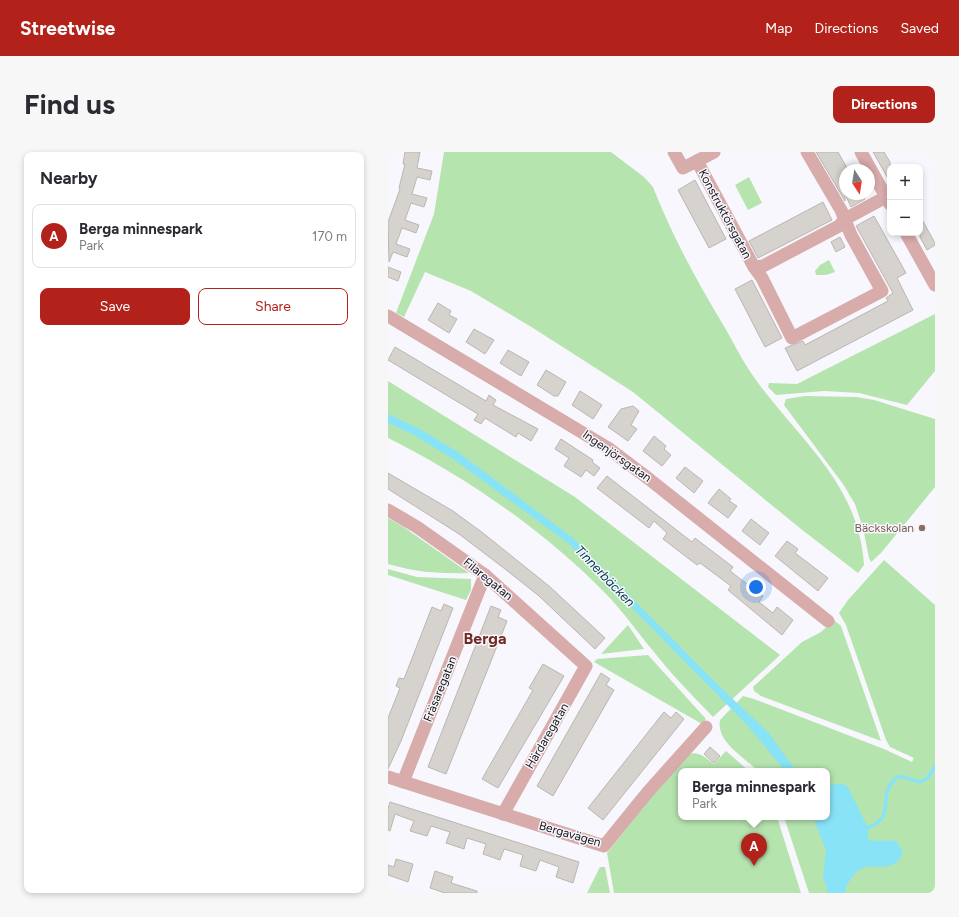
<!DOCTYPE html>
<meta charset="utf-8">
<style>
:root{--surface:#fff;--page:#f7f7f7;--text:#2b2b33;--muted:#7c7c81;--line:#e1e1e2;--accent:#b2221a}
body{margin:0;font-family:Figtree,sans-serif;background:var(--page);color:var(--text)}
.controls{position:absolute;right:12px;top:12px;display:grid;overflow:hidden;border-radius:8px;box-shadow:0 2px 6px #0003}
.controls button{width:36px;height:36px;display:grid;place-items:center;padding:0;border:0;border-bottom:1px solid var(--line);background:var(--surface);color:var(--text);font:20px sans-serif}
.compass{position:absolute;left:451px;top:12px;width:36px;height:36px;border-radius:50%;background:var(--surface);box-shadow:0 2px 6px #0003;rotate:168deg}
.you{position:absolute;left:368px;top:435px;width:14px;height:14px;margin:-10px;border:3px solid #fff;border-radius:50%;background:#1a73e8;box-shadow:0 0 0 6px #1a73e833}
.badge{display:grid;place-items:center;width:26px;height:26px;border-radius:50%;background:var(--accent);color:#fff;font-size:13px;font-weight:700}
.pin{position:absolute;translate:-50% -33px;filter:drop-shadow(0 1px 2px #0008)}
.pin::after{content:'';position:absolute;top:21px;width:14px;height:12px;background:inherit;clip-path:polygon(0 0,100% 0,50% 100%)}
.popup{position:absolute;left:290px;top:616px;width:152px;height:52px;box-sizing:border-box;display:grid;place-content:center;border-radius:8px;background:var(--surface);filter:drop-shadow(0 1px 3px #0005);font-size:13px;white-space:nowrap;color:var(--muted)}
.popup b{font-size:15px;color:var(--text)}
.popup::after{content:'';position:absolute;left:50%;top:100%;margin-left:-8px;border:8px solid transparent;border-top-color:var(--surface)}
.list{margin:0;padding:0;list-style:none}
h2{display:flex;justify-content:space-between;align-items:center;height:52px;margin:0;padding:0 16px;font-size:17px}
h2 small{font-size:13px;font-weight:400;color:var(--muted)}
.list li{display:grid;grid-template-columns:26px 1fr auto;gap:12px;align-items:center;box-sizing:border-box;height:64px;margin:0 8px 8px;padding:0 8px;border:1px solid var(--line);border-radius:8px}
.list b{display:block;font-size:15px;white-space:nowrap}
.list p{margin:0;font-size:13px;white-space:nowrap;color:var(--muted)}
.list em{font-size:13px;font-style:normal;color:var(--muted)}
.actions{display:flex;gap:8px;padding:12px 16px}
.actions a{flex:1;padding:9px 0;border:1px solid var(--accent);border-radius:8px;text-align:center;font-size:14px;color:var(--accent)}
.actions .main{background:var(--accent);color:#fff}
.map{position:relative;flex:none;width:547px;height:741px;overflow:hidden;border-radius:8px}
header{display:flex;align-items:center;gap:24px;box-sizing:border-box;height:56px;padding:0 20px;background:var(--accent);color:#fff}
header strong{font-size:19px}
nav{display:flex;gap:22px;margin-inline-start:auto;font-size:14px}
.intro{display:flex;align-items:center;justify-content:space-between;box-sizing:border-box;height:96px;padding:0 24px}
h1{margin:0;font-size:28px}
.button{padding:10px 18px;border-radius:8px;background:var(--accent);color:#fff;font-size:14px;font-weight:700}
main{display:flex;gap:24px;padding:0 24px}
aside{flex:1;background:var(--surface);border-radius:8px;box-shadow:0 2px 6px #0003}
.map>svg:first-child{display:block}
.green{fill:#b6e4af}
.water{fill:#88e3f7}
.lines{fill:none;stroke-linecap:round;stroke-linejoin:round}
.stream{stroke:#88e3f7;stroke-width:3.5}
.building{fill:#d6d2cd;stroke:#bab6b1}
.minor{stroke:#d7acab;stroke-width:13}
.education-dot{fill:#8d6e63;stroke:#f8f7fd;stroke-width:1.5}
.labels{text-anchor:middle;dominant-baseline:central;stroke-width:3;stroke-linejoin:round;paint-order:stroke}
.street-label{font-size:12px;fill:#141315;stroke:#f8f7fd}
.education-label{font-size:12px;fill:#785e54;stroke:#f8f7fd;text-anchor:end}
.water-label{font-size:13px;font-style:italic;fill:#013d47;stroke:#f8f7fd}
.district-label{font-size:16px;font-weight:bold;fill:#6f2a22;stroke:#f8f7fd}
</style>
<header>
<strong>Streetwise</strong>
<nav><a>Map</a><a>Directions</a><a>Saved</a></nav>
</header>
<div class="intro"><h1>Find us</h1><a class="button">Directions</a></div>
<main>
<aside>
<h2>Nearby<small></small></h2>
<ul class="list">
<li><span class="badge">A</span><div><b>Berga minnespark</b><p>Park</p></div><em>170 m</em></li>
</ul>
<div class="actions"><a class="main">Save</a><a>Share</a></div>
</aside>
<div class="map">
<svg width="547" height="741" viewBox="0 0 547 741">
<rect width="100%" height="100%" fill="#f8f7fd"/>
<g class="green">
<path d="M56,0H223L256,25L265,35C284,84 310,131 337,176C347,193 356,212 368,228C412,289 471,332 476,413L470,421L413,377L245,240L145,176L83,139L37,120L16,165L8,161L46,62Z"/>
<path d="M361,25L374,51L360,58L347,33Z"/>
<path d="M441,108L447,120L438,123H428L427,119L432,113Z"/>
<path d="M547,162V219L519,253L471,241L436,239L388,243L380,235L381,231L409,232Z"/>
<path d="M0,229L187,345L392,503L325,565C305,544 284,523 266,500C250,481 237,462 220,444C158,380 80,326 0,286Z"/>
<path d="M417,244L469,245L486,248L547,267V335L493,401L483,410L481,406L475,376L467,352L455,332L396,253L398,247Z"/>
<path d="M0,366L14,374L81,421C53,422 27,420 0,412Z"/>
<path d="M496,408L547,453V741H421L396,665H439V619H370C356,605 328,590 332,568L355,544L366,547L496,597L524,610L526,606L502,595L498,588L458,473L451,461L460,448Z"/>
<path d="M0,417L29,425L83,427V438L78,448L0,423Z"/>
<path d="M446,468L453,474L493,589L373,544L366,539L365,535L414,490L433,480Z"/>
<path d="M240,473L256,497L213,502Z"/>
<path d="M260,503L318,567L314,572L206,510L209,507Z"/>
<path d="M338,599L361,619H293V665H389L413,741H226L219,701L264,644L301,602C311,599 318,606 326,612Z"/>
<path d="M212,715H217L222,741H199Z"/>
</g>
<g class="water">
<path d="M0,262L32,277L70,300L185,386L329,532L381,581L408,619H397L360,574L180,391L65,307L24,282L0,271Z"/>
<path d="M447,632H455L460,635L480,676V687C489,691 498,687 508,689L515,700C513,704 511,710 506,712C489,720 477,706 463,727C459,732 458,735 457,741H440L435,725L438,698L425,665H439V635Z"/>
</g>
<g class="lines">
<path class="stream" d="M476,677C510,667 489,647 505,629C518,613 531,648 547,614"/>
</g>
<g class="building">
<path d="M17,0H32L29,16L44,19L42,28L29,25L24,42L39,46L36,55L23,51L17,68L31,73L28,81L14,76L8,92L22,97L19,105L5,100L1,110L0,70L12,37L11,36L17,12H15Z"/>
<path d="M428,0H450L460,18H457V42H474L477,47L463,55L457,42V49Z"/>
<path d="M485,0H496L502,10V30Z"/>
<path d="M307,28L338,87L321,96L290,38Z"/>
<path d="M435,50L444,68L370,106L361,89Z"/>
<path d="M486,64L518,121L509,126L525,158L409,219L397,196L415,189L417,193L500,149L498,146L505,141L468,74Z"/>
<path d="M532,64L547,91V93L539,98L532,85Z"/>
<path d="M452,85L457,95L448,100L443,90Z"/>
<path d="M0,115L13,120L10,129L0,125Z"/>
<path d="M364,128L394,186L377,195L347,137Z"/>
<path d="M50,151L63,159L61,163L69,167L61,181L40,168Z"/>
<path d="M86,177L106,188L97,202L78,190Z"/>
<path d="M7,195L98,249L101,243L108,248L105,253L150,277L143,289L130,281L128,285L97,266L93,272L86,268L90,262L0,208Z"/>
<path d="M120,198L141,210L133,224L112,211Z"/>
<path d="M158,218L178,230L170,244H166L149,233Z"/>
<path d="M192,239L214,253L205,267L184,253Z"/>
<path d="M245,254L251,259L243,273L249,277L240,289L220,275L233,257Z"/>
<path d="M266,284L278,294L276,297L283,303L274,314L255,299Z"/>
<path d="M173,287L205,308L204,310L212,316L206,324L198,318L193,325L176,314L181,306L167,297Z"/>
<path d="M297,315L315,329L306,341L288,326Z"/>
<path d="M0,321L65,359L95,381L161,434L217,486L207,497L151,444L117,417L71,382L0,337Z"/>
<path d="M219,324L304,390L307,386L345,415L342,419L375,444L371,450L385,461L389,455L405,468L394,483L340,438L343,434L312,411L309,413L275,387L279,381L266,369L261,376L209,336Z"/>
<path d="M331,337L343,347L341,349L349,354L340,366L320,351Z"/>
<path d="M363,367L381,381L372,393L354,379Z"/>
<path d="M399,389L410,397L407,401L440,426L430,439L387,404Z"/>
<path d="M56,452L65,456L13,589L0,617V566L12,536L8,534L11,526L16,527L44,455L53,459Z"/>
<path d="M103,454L113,458L110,465L119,469L58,622L40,615Z"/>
<path d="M155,512L176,524L110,636L94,627L145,538L141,536Z"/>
<path d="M213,521L222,527L218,533L226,538L165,644L149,634Z"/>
<path d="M276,560L283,566L288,560L296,567L215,668L200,656Z"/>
<path d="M322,595L332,604L326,611L316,602Z"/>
<path d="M2,650L191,710L185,731L168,725L171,715L152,708L148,719L132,714L135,703L116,697L112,708L95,702L98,692L79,686L76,697L58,691L62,680L43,674L39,684L22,679L26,669L7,662L2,679L0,678V657Z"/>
<path d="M8,707L25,712L20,730L0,723V713L6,715Z"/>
<path d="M47,719L65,725L63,731L89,739V741H57L42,736Z"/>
</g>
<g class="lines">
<g class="minor">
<path d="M286,0L295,16L309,9L366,115L374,126L404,186L494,139L463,83L453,58L419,0"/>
<path d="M473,0L502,52"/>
<path d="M309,9L326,0"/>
<path d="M518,81L547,133"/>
<path d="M366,115L375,114L451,74L457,67L498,45"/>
<path d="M0,164L220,296L261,327L440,469"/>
<path d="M0,358L29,375L97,423L198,514L115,662"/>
<path d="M0,625L216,694L259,641L318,575"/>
<path d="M15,630L97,423"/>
</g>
</g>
<circle class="education-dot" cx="534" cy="376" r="4"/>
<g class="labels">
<g class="street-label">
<text transform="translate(337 62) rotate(62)">Konstruktörsgatan</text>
<text transform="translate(229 304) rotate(35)">Ingenjörsgatan</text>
<text transform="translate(100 427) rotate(39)">Filaregatan</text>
<text transform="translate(52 537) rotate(-68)">Fräsaregatan</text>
<text transform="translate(159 584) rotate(-60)">Härdaregatan</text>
<text transform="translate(182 682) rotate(16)">Bergavägen</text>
</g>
<g class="education-label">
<text x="526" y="376">Bäckskolan</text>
</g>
<g class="water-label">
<text transform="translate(217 424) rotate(46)">Tinnerbäcken</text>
</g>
<g class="district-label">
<text x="97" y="486">Berga</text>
</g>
</g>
</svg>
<div class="controls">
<button>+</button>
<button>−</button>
</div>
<svg class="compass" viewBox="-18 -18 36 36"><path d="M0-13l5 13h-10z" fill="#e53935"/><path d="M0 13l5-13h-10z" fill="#7c7c81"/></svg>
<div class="you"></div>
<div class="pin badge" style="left:366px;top:714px">A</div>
<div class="popup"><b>Berga minnespark</b>Park</div>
</div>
</main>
